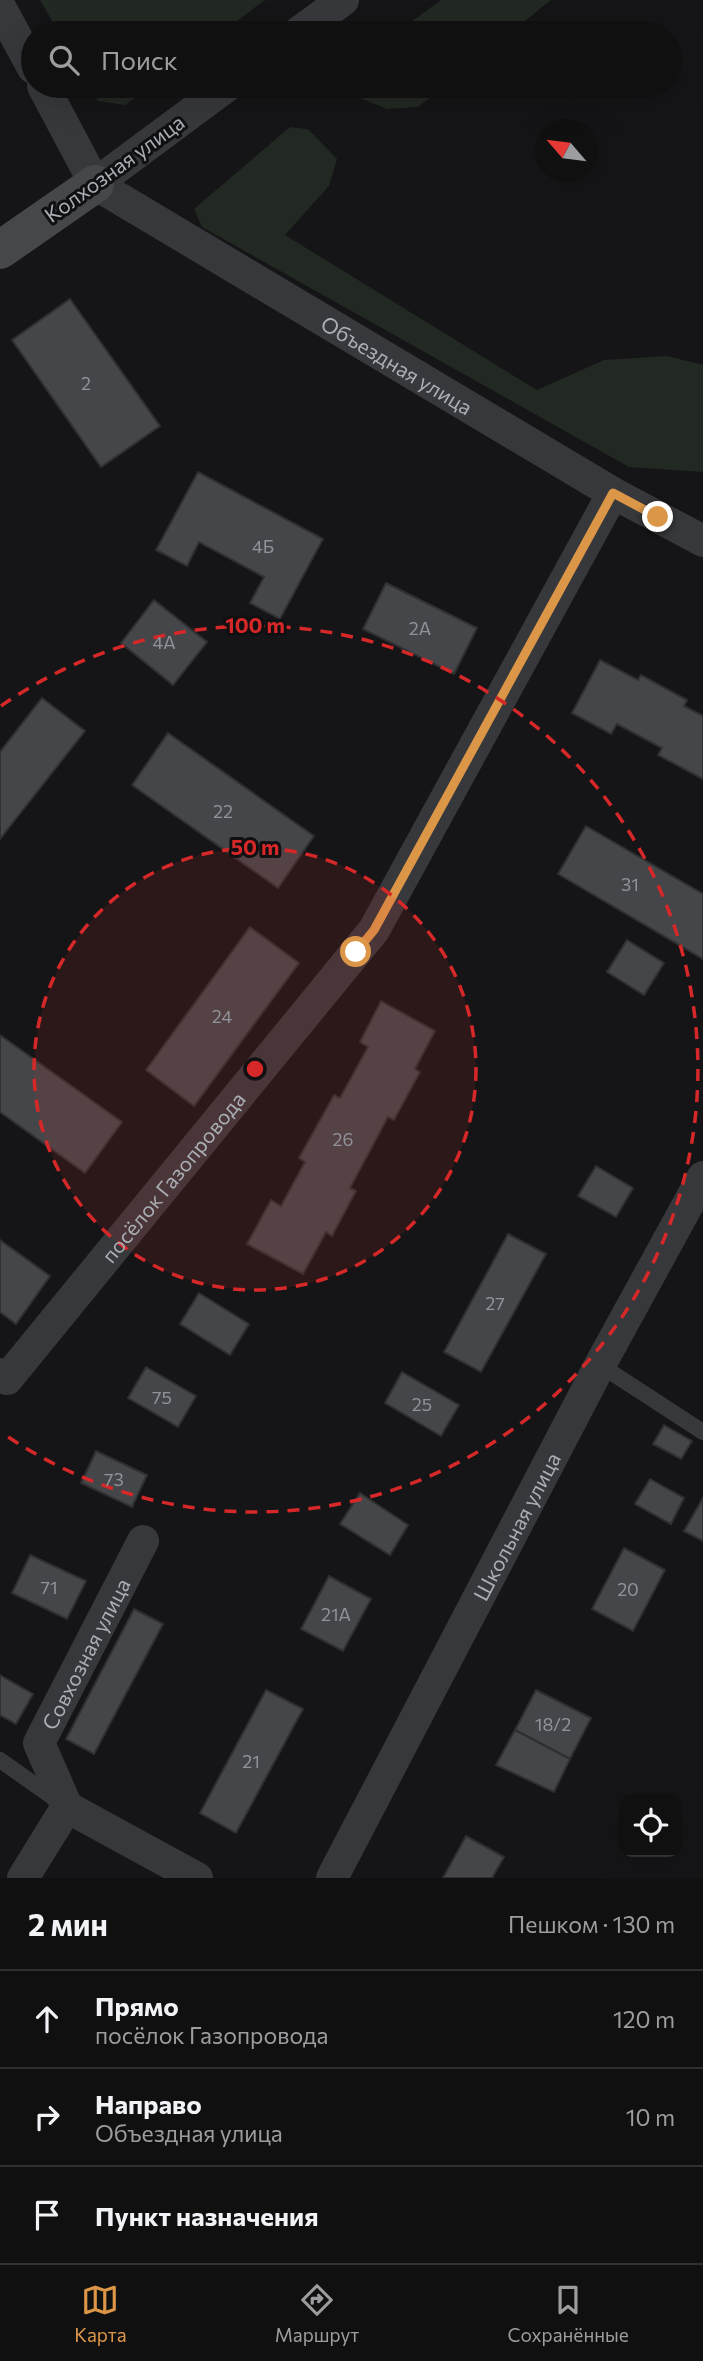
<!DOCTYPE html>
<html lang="ru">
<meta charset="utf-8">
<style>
:root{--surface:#101011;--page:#1e1e1f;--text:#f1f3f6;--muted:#9c9d9f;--line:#303031;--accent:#dc9648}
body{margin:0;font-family:Commissioner,sans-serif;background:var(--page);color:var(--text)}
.controls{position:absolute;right:21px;bottom:21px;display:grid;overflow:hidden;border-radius:14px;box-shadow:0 7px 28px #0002}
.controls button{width:63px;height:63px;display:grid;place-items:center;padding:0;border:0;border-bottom:2px solid var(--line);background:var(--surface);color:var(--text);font:35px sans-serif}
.compass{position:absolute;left:535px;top:119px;width:63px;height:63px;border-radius:50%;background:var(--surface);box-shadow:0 7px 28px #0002;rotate:298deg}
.stop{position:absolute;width:21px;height:21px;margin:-16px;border:5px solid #dc9648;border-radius:50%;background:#fff}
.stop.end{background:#dc9648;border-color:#fff;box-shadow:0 2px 7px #0008}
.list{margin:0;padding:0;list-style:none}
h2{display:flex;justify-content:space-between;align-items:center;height:91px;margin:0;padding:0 28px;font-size:30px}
h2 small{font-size:23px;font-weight:400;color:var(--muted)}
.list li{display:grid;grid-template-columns:46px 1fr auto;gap:21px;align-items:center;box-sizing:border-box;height:98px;padding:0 28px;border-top:2px solid var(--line)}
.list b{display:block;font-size:26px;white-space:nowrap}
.list p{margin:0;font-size:23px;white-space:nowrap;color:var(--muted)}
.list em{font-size:23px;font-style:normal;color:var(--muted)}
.icon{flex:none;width:38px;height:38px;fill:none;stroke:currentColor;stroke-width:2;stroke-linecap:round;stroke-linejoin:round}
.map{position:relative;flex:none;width:703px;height:1878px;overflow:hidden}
.search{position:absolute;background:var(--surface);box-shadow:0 7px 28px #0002;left:21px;right:21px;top:21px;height:77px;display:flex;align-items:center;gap:18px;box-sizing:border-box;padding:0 24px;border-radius:38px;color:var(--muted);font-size:26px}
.sheet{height:385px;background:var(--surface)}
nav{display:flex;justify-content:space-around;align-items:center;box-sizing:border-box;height:98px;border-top:2px solid var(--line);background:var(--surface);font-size:19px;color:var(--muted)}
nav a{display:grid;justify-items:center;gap:4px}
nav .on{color:var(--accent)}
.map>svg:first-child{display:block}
.green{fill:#222822}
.building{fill:#444649;stroke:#303033;stroke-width:2}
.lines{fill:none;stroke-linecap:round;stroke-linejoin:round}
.service{stroke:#37383b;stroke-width:16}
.minor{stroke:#37383b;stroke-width:32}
.secondary{stroke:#45474b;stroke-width:38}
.route{stroke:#dc9648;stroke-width:9}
.ring{fill:none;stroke:#d62828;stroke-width:3.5;stroke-dasharray:12 9}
.labels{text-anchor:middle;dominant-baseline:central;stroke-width:6;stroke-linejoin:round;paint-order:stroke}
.number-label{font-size:18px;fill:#90949a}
.street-label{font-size:21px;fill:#a9aeb5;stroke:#101012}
.centre{fill:#d62828;stroke:#101012;stroke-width:3.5}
.ring-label{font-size:21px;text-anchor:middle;font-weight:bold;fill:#d62828;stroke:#101012;stroke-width:6;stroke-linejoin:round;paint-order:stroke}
</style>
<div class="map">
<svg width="703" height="1878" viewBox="0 0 703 1878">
<rect width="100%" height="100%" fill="#151517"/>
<g class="green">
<path d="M40,0H265L221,33H59Z"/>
<path d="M441,0H551L510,33H396Z"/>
<path d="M89,86H151L125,105L98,101Z"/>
<path d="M343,86H445L418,107L387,109L343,91Z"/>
<path d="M290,127L308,129L337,159L329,186L285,235L537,390L604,360L667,356L703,365V472L629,467L202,227L194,209Z"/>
</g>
<g class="building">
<path d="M70,299L160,426L101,467L12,340Z"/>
<path d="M198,472L323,539L280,619L250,603L264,577L199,542L187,566L156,550Z"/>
<path d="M386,583L477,628L454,674L363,629Z"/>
<path d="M154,600L207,642L173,685L121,643Z"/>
<path d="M600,660L638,680L641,675L687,700L684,706L703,716V779L658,755L662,748L617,724L611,734L572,713Z"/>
<path d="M42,698L85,731L0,839V752Z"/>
<path d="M168,733L314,836L278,888L132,785Z"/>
<path d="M586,826L703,894V959L558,874Z"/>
<path d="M250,927L299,963L194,1106L146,1070Z"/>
<path d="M627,940L664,963L644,995L607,972Z"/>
<path d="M381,1001L435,1031L415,1069L420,1072L394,1120L388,1117L350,1188L356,1191L332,1236L326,1232L303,1274L247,1244L271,1200L281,1206L305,1162L299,1158L334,1095L340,1098L368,1047L360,1042Z"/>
<path d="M0,1035L122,1122L85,1173L0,1112Z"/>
<path d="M596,1166L633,1188L616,1217L578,1196Z"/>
<path d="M508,1234L546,1254L481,1372L444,1352Z"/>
<path d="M0,1240L50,1276L16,1324L0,1312Z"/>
<path d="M199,1293L249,1324L230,1355L180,1324Z"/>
<path d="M146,1367L196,1396L178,1427L128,1398Z"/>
<path d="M402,1372L459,1405L441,1436L385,1403Z"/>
<path d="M664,1425L692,1441L681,1459L653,1444Z"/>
<path d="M96,1451L147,1475L132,1507L81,1483Z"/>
<path d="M650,1479L684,1498L671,1524L635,1504Z"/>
<path d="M360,1493L408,1525L390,1555L340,1524Z"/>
<path d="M703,1498V1541L684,1531Z"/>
<path d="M624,1548L665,1570L633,1631L592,1609Z"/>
<path d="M30,1555L86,1581L67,1619L12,1593Z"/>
<path d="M329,1576L371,1599L343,1651L301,1629Z"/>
<path d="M134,1609L163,1624L94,1754L66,1739Z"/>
<path d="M0,1675L33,1694L16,1724L0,1715Z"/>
<path d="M266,1690L303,1709L236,1833L200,1813Z"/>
<path d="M536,1690L591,1718L570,1759L515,1730Z"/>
<path d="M515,1730L570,1759L554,1792L496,1765Z"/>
<path d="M466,1836L504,1857L492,1878H443Z"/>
</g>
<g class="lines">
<g class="service">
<path d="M600,1365L703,1432"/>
<path d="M0,1760L58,1801"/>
</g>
<g class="minor">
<path d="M0,7L33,68"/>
<path d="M298,33L343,0"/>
<path d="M43,86L95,184"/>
<path id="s1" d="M95,184L613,493L703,541"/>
<path d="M95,184L227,86"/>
<path id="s2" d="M0,1374L7,1379L374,930L613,493"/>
<path d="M67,1807L197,1878"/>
<path id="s3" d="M23,1878L67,1807L39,1743L143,1541"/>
<path id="s4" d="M332,1878L600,1365L703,1177"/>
</g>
<path class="secondary" d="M0,250L95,184"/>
</g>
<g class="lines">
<path class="route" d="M356,952L374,930L613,493L658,517"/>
</g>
<circle cx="255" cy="1069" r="221" fill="#d62828" fill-opacity=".12"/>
<g class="ring">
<circle cx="255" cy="1069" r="221"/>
<path d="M1 706A443 443 0 1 1 1 1432"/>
</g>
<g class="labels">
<g class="number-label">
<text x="86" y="383">2</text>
<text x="263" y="546">4Б</text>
<text x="420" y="628">2А</text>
<text x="164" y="642">4А</text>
<text x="223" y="811">22</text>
<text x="630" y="884">31</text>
<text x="222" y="1016">24</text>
<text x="343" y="1139">26</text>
<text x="495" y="1303">27</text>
<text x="162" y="1397">75</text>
<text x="422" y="1404">25</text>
<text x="114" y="1479">73</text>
<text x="49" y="1587">71</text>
<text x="628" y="1589">20</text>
<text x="336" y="1614">21А</text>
<text x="553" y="1724">18/2</text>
<text x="251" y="1761">21</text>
</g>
<g class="street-label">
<text transform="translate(114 168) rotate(-36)">Колхозная улица</text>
<text stroke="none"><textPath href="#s1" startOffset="352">Объездная улица</textPath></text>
<text stroke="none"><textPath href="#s2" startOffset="270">посёлок Газопровода</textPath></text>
<text stroke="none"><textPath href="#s4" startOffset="397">Школьная улица</textPath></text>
<text stroke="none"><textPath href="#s3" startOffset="254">Совхозная улица</textPath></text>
</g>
</g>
<circle cx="255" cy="1069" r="10" class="centre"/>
<g class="ring-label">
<text x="255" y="633">100 m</text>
<text x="255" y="855">50 m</text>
</g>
</svg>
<div class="controls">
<button><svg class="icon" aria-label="locate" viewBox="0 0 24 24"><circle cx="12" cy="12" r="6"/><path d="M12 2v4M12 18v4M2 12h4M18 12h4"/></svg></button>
</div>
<svg class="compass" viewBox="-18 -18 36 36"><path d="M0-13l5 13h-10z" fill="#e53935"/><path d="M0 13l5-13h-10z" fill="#9c9d9f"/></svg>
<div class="stop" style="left:356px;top:952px"></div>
<div class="stop end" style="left:658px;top:517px"></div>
<div class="search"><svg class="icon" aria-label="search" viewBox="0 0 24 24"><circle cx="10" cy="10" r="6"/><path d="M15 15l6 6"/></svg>Поиск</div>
</div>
<section class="sheet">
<h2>2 мин<small>Пешком · 130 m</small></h2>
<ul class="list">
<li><svg class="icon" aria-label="ahead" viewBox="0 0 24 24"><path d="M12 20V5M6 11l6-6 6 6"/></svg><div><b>Прямо</b><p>посёлок Газопровода</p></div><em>120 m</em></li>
<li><svg class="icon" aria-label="right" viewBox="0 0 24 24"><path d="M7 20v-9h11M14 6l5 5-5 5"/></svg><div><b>Направо</b><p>Объездная улица</p></div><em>10 m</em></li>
<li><svg class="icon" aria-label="arrive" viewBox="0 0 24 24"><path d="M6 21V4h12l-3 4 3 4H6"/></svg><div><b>Пункт назначения</b></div></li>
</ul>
</section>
<nav>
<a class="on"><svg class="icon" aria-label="map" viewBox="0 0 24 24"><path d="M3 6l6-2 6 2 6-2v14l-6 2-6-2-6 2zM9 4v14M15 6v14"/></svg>Карта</a>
<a><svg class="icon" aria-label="directions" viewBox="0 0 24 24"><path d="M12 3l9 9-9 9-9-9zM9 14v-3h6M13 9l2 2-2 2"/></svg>Маршрут</a>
<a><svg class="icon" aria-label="saved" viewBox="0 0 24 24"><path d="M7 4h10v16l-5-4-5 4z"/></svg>Сохранённые</a>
</nav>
